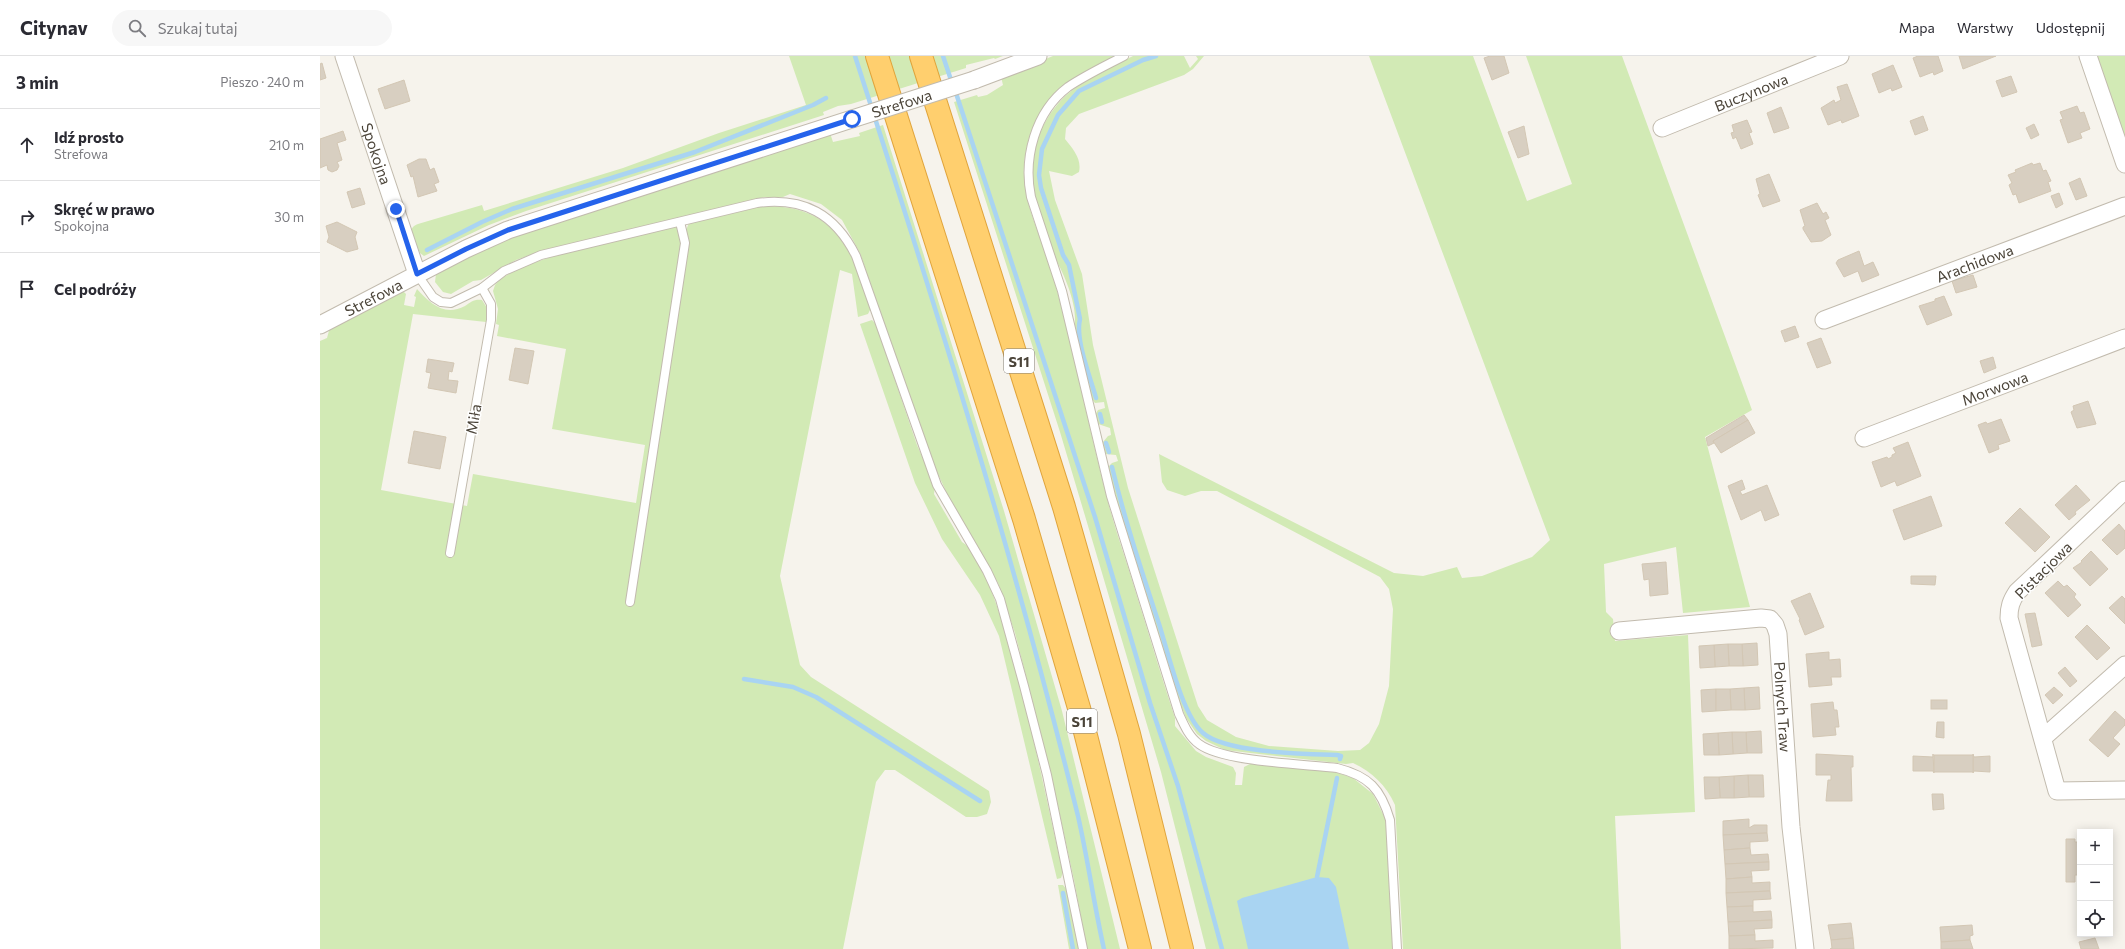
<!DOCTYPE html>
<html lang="pl">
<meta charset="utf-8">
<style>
:root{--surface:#fff;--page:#f7f7f7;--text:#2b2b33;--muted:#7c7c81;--line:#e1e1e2}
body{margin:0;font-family:Commissioner,sans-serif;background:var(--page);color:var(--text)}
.controls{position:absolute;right:12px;bottom:12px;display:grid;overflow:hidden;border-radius:0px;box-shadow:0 2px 10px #0003}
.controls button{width:36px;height:36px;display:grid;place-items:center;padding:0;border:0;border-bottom:1px solid var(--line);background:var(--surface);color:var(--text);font:20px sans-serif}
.stop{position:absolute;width:12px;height:12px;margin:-9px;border:3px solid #2563eb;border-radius:50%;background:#fff}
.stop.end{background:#2563eb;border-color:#fff;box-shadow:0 1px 4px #0008}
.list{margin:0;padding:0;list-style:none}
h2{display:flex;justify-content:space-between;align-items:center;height:52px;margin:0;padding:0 16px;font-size:17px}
h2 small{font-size:13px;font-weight:400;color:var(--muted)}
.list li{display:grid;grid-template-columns:26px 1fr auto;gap:12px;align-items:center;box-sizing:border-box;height:72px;padding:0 16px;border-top:1px solid var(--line)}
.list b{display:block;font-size:15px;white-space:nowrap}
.list p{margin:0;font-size:13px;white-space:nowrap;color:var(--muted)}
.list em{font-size:13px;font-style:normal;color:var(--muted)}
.icon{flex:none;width:22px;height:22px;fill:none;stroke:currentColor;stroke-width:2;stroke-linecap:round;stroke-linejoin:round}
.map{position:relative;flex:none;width:1805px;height:893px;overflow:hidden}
header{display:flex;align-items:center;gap:24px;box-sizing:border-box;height:56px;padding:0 20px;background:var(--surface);border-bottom:1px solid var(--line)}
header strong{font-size:19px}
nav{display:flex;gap:22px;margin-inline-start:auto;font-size:14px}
.search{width:280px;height:36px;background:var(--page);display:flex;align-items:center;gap:10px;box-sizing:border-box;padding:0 14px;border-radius:22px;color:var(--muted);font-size:15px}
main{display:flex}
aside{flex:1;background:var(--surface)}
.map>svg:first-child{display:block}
.green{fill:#d2eab5}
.water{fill:#a9d4f2}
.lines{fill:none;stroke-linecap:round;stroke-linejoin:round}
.stream{stroke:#a9d4f2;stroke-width:4.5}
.building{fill:#d8cfc1;stroke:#d3c7b4}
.lane-casing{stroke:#c2bbae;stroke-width:10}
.street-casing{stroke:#c2bbae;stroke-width:19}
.highway-casing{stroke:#e0a43c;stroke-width:24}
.lane{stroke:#fff;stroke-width:8}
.street{stroke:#fff;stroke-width:17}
.highway{stroke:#ffcf6e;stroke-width:22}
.street-bridge-casing{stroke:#c2bbae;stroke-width:19;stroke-linecap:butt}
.street-bridge{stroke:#fff;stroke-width:17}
.route{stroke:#2563eb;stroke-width:5}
.labels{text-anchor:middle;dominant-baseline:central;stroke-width:3;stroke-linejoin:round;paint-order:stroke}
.shield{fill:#fff;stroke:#817c74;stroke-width:1}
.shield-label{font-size:14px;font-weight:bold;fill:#4b4439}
.street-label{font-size:15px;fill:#4b4439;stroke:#fff}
</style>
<header>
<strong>Citynav</strong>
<div class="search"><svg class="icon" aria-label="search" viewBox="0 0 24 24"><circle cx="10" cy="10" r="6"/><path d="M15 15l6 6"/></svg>Szukaj tutaj</div>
<nav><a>Mapa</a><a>Warstwy</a><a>Udostępnij</a></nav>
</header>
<main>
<aside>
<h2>3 min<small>Pieszo · 240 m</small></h2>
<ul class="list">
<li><svg class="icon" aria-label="ahead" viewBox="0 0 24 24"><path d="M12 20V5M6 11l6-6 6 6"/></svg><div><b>Idź prosto</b><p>Strefowa</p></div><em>210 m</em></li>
<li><svg class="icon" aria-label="right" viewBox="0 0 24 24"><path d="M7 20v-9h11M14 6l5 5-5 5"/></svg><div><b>Skręć w prawo</b><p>Spokojna</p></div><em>30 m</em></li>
<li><svg class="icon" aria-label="arrive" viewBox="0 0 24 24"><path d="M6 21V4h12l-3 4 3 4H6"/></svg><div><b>Cel podróży</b></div></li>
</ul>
</aside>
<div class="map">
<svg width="1805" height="893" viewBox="0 0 1805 893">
<rect width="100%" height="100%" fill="#f6f3ec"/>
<g class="green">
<path d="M469,0H683L675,3L674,2L646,9V12L531,48L518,50L503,56L504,59L206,155L169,169L104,200L100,197L98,192L94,194C92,184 86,172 98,168L162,149L164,155L303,112L399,77L486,49Z"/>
<path d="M733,0H796C749,24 714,44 705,100C698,143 724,183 734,223C754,297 769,372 788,446C796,477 807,506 816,537C829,578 841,620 855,662V670L876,695L886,701L913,711L916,717L915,729H922L924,711L932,707L978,711L1015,716L1033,722L1053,738L1065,762L1070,805L1075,893H886L841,716L774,490L740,376L634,46L657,39L658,41L667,39L683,29L681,21Z"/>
<path d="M813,0H864L870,12L878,3L876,0H884L873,13L864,19L759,58L746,72L745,83C753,93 762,103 759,116L752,120L729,115L735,144L762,218L773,289L808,432L878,650L887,664L916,681L949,690L1018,695L1040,694L1049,687L1059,668L1069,630L1073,553L1069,533L1060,521L897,435H881L865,440L847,434L842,426L839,398L1074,517L1103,520L1137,511L1142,522L1162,520L1212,501L1230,484L1049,0H1153L1207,145L1252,128L1206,0H1302L1432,354L1385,381L1430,551L1363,557L1356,491L1284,508L1286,556L1293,563L1295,585L1368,579L1375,756L1295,760L1301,893H1083L1075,749C1066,729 1052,716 1033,707L1026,708L905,694L886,685L877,678L866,662L848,616L794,438L788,411L792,407L798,405L796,399L785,398L783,386L788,380L791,379L790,372L778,368L775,359L778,354L785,352L784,346L775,347L771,342L754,271C759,253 745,220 736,204C731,194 728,181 725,170C721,156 715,143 713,129C709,95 723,58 750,36C768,21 792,11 813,0Z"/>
<path d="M1774,0H1805V84Z"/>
<path d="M563,69L684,455L742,655L800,893H767L754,824L731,718L695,577L678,527L632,448L609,399L540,197L522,164L501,148L470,138L463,141H445L221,195L196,204L161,224L153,225L131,238L123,236L115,226L116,218L174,186L510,77L513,86L540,80L539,77Z"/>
<path d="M444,150C515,149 532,193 551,252L548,258L538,261L532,218L520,214L460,520L480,609L491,621L669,735L671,746L667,758L657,761H646L575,714H565L556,726L523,893H0V285L7,282L10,271L82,234L86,238L84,249L94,251L96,241L94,240L97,233C110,247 124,261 145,250C151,246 154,243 162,244L167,252L166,266L93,258L61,434L147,450L153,418L316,447L325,389L232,373L246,293L177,280L179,269L176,268L178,253L173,235L175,229C194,202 318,180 355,171L366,174L369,167Z"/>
<path d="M552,264L556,268L597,389L615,430L614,438L642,486C683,508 729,762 743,816L741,822L737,823L679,580L660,539L622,483L595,427L540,268Z"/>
<path d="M738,829H743L747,834L759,893H749Z"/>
</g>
<path class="water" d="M997,821L1009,822L1016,831L1029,893H928L917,845L922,842Z"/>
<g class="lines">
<g class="stream">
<path d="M535,0C616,251 695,504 758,760C768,804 774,849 784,893"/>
<path d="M623,0L632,27"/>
<path d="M635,34L775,461L830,647L858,730L902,893"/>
<path d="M107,194L162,166L192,153L375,96L493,49L506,42"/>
<path d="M776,342C770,320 755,284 760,263L749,209L743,199L721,132L719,119L722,93L738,59L759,35L823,4L836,0"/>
<path d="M780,358L782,366"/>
<path d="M786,387L789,396"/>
<path d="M792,411C805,465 822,516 839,568C848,596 862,659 883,677C906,697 986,698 1017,699L1021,700L1020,703"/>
<path d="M424,623L473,631L496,641L660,745"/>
<path d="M997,821L1017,722"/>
<path d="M743,837L753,893"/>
</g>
</g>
<g class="building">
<path d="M1170,0H1184L1189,17L1172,24L1164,2Z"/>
<path d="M1598,0H1618L1623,15L1614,19L1613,16L1600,21L1593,2Z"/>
<path d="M1639,0H1676L1643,13Z"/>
<path d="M2,7L6,22L0,24V8Z"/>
<path d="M1573,9L1582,31L1572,35L1571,32L1559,37L1552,18Z"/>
<path d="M1691,20L1697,36L1682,41L1676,25Z"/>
<path d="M84,24L90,45L65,53L58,33Z"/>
<path d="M1527,28L1539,60L1522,67L1521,64L1508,69L1501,52L1514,44L1515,47L1521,44L1517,31Z"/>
<path d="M1757,50L1760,57L1764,56L1770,73L1760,77L1762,82L1748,87L1740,64L1743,63L1740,56Z"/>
<path d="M1461,51L1469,72L1454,77L1447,57Z"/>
<path d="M1603,60L1608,74L1595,79L1590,65Z"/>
<path d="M1427,64L1432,76L1429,77L1433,88L1421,93L1416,81L1413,83L1411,77L1414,76L1412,69Z"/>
<path d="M1714,68L1719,79L1711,83L1706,72Z"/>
<path d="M1204,70L1209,98L1198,102L1188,76Z"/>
<path d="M23,75L26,84L17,87L22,104L17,106L19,110L17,114L12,116L8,114L7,109L0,112V83Z"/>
<path d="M99,103H106L110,114L114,112L119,126L114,128L117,135L98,141L93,120L91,121L87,109Z"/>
<path d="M1712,107L1713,109L1720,107L1723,115L1726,114L1731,125L1728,126L1731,135L1699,147L1696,138L1693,139L1689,129L1692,127L1688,119L1696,116L1695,114Z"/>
<path d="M1449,118L1460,145L1443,151L1438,139L1440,138L1436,123Z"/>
<path d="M1760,122L1767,140L1756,144L1749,127Z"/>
<path d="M40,132L45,148L32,152L27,136Z"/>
<path d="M1739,137L1743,148L1736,152L1731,140Z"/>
<path d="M1497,147L1503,158L1506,156L1509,162L1505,164L1511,179L1502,185L1491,186L1483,173V171L1485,170L1480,154Z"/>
<path d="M17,166L37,176L35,181L38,193L27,196L7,186L9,181L6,170Z"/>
<path d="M1539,195L1544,210L1553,206L1559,219L1542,226L1538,215L1524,221L1516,207L1518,204Z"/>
<path d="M1653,219L1657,231L1636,237L1632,225Z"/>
<path d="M1624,240L1632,259L1607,269L1599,250L1615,245V243Z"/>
<path d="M1475,270L1479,281L1465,286L1461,275Z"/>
<path d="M1501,282L1511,307L1497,312L1487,287Z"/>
<path d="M195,292L214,295L208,328L189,324Z"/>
<path d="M1673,301L1676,312L1664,317L1660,305Z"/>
<path d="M108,303L134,307L132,316L129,315L128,324L138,325L136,337L108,332L111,317L106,316Z"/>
<path d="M1768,345L1776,368L1757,372L1751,356L1754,354L1753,350Z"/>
<path d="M1424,359L1428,364L1393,385L1394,387L1388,390L1386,382Z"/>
<path d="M1681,363L1690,385L1678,389L1679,393L1669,397L1658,369L1666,366L1667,368Z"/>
<path d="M1428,364L1435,377L1401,397L1393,385Z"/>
<path d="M94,375L126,381L120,413L88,407Z"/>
<path d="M1588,386L1601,420L1577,430L1575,425L1561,431L1552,406L1567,401L1568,403L1572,401V399L1576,397L1573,392Z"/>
<path d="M1422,424L1425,433L1420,435L1422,439L1447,429L1459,459L1445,465L1441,454L1421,464L1408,430Z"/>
<path d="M1756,429L1770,444L1755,456L1756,458L1749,464L1735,449Z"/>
<path d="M1611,440L1622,470L1584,484L1573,454Z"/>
<path d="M1700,452L1730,481L1715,496L1685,467Z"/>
<path d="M1799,468L1805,475V492L1797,499L1782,484Z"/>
<path d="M1771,495L1788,513L1770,530L1753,512L1762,506L1761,505Z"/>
<path d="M1346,506L1348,538L1330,540L1329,523L1324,524L1322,508Z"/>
<path d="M1591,520H1616L1615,529L1591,528Z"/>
<path d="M1738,525L1744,531L1747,529L1756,538L1754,541L1761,549L1748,561L1725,537Z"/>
<path d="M1490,537L1504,571L1485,579L1479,564L1480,563L1471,545Z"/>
<path d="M1802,540L1805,543V568L1789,552Z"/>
<path d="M1715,557L1722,589L1712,591L1705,558Z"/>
<path d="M1767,569L1790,592L1777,604L1755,581Z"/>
<path d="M1437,587L1438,609L1423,610L1422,588Z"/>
<path d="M1408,588H1422L1423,610H1409Z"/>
<path d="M1408,588L1409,610L1395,611L1394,589Z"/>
<path d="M1394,589L1395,611L1380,612L1379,590Z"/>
<path d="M1509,596V604L1520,603L1521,621H1511L1512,629L1489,631L1486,598Z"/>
<path d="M1745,611L1757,625L1750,631L1738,617Z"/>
<path d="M1439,631L1440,653L1425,654L1424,632Z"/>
<path d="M1734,631L1743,639L1733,648L1725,639Z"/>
<path d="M1424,632L1425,654H1411L1410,633Z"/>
<path d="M1396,633V655L1382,656L1381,634Z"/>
<path d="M1396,633H1410L1411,654L1396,655Z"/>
<rect x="1611" y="644" width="16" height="9"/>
<path d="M1513,646L1514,654H1517L1519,671H1515L1516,679L1493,681L1491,648Z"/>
<path d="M1795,655L1805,664V669L1793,682L1800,688L1788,701L1769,684Z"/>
<path d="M1617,666H1624V682L1616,681Z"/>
<path d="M1441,675L1442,697H1427L1426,676Z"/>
<path d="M1412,676H1426L1427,697L1413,698Z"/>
<path d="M1412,676L1413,698L1399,699L1398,677Z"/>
<path d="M1398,677L1399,699H1384L1383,678Z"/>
<path d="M1496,698L1533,700V711H1531L1532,745H1506L1508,724H1511V719H1496Z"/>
<path d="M1613,698L1614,717L1613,715H1593V700L1613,701Z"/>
<path d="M1653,698L1654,701L1670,700V716L1654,715L1653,717Z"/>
<rect x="1614" y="699" width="39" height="17"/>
<path d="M1428,719H1443L1444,741H1429Z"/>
<path d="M1428,719L1429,741L1414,742V720Z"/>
<path d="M1414,720V742H1400L1399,721Z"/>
<path d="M1384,721H1399L1400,742L1385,743Z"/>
<path d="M1612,738H1623L1624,753L1613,754Z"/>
<path d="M1429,763V772L1434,769H1447V777L1403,779V765Z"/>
<path d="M1447,777L1448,785L1430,786V792L1404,794L1403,779Z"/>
<path d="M1746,783H1755V786H1760V819H1755V826H1746Z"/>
<path d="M1430,792L1431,799L1448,798L1449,806L1405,808L1404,794Z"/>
<path d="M1449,806V814L1431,815L1432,821L1406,823L1405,808Z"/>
<path d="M1432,821V827L1450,826V835L1406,837V823Z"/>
<path d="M1450,835L1451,843L1433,844V850L1407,851L1406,837Z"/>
<path d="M1433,850V856L1451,855L1452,864L1408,866L1407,851Z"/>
<path d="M1452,864V872L1434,873L1435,879L1409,880L1408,866Z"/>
<path d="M1531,867L1533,882L1511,884L1508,869Z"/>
<path d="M1652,869L1653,879L1650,880V884L1621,886L1620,871Z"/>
<path d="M1435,879V885L1453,884V892L1409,893V880Z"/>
<path d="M1533,882L1534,893H1510L1512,892L1511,884Z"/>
<path d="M1775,882L1779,893H1761L1759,886Z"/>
<path d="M1650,884L1653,893H1621V886Z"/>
</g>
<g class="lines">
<g class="lane-casing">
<g id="lane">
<path d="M804,0C785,10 766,19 748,31C715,56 703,102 711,141L742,235L791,440L859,658C864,669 869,681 879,688C903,706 984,708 1017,712C1049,720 1061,733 1070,764L1077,893"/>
<path d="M97,218L113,241L121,246L131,247L162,232L184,215L221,199L437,147C484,141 515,158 536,200L617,429L667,515L680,543L704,630L727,719L763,893"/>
<path d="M130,497L171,264V248L162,232"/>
<path d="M310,546L365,187L360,166"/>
</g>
</g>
<g class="street-casing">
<g id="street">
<path id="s1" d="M24,0L97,218"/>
<path d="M1768,0L1805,108"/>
<path d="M654,24L718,0"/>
<path id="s2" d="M1342,72L1520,0"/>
<path id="s3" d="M1504,264L1805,150"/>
<path id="s4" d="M0,269L146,193L188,174L532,63"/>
<path id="s5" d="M1544,382L1805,282"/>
<path d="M1805,434L1697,536C1691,545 1689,551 1689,562L1737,735L1805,734"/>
<path id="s6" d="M1299,575L1441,562L1450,563L1455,569L1458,578L1471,771L1485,893"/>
<path d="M1723,682L1805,609"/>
</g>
</g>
<g class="highway-casing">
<g id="highway">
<path d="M557,0L704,463L759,652L820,893"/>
<path d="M601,0L744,451L809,678L862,893"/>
</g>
</g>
<use href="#lane" class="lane"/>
<use href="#street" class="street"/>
<use href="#highway" class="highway"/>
<g class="street-bridge-casing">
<g id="street-bridge">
<path id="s7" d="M532,63L654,24"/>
</g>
</g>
<use href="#street-bridge" class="street-bridge"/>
</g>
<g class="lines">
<path class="route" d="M76,153L97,218L146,193L188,174L532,63"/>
</g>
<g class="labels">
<g class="shield">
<rect x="684" y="293" width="30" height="24" rx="3"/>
<rect x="747" y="653" width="30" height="24" rx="3"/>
</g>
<g class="shield-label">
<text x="699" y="305">S11</text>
<text x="762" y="665">S11</text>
</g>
<g class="street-label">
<text stroke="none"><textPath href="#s2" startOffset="96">Buczynowa</textPath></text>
<text stroke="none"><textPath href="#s7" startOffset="52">Strefowa</textPath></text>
<text stroke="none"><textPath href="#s1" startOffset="103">Spokojna</textPath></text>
<text stroke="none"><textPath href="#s3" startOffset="161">Arachidowa</textPath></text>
<text stroke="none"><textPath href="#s4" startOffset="60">Strefowa</textPath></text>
<text stroke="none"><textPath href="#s5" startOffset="140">Morwowa</textPath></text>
<text transform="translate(153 363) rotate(-80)">Miła</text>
<text transform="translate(1723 514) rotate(-45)">Pistacjowa</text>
<text stroke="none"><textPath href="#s6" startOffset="242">Polnych Traw</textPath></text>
</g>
</g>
</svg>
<div class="controls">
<button>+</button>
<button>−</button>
<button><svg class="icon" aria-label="locate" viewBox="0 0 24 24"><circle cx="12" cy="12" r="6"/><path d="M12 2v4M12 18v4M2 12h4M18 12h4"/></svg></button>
</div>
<div class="stop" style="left:532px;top:63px"></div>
<div class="stop end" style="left:76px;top:153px"></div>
</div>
</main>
